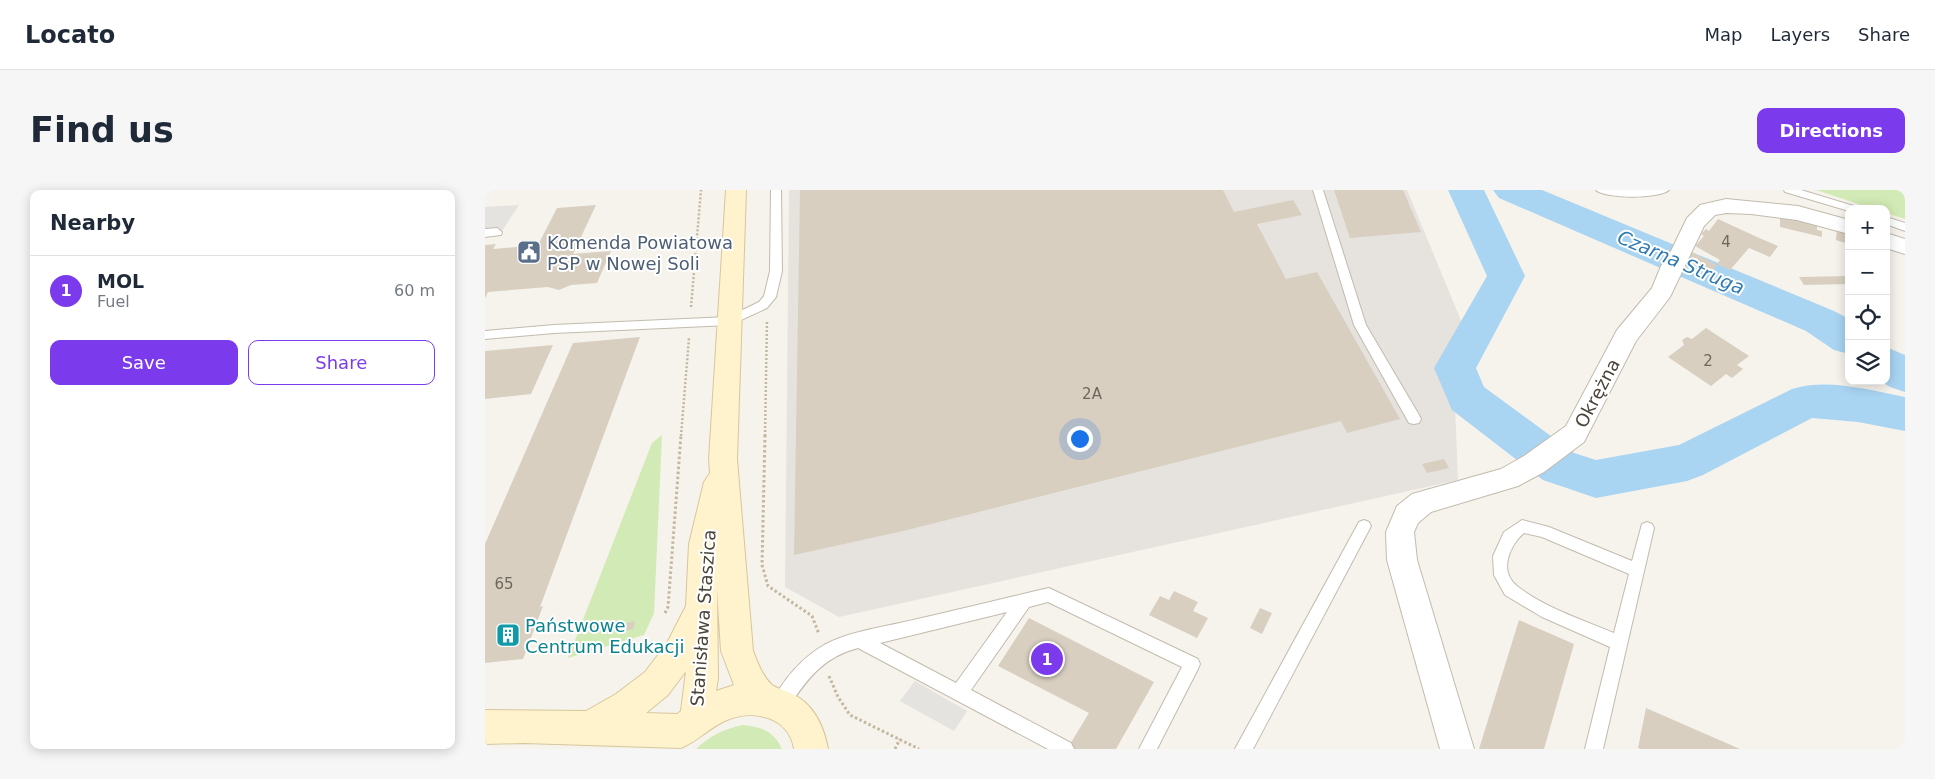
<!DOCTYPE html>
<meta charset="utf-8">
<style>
:root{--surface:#fff;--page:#f6f6f7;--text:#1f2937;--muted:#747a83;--line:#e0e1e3;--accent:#7c3aed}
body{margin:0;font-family:"DejaVu Sans",sans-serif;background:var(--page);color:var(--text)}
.controls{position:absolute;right:15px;top:15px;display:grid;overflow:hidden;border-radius:10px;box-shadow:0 2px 12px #0003}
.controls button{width:45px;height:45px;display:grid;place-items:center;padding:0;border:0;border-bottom:1px solid var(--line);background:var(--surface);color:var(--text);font:25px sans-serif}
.you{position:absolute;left:594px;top:248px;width:18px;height:18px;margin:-12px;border:4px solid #fff;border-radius:50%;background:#1a73e8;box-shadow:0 0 0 8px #1a73e833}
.badge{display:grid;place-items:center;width:32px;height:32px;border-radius:50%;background:var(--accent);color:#fff;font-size:16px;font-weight:700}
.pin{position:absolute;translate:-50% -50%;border:2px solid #fff;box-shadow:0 1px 5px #0006}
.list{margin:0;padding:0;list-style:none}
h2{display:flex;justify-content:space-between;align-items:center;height:65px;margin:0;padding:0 20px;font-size:21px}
h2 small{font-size:16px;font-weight:400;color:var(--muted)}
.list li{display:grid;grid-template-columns:32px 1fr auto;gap:15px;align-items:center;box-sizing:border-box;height:70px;padding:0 20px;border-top:1px solid var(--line)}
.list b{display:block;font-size:19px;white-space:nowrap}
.list p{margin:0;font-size:16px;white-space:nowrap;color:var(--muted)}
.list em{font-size:16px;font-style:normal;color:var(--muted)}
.actions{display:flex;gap:10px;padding:15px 20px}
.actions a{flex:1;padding:11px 0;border:1px solid var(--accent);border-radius:10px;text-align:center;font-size:18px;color:var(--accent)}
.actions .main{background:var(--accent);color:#fff}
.icon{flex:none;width:28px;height:28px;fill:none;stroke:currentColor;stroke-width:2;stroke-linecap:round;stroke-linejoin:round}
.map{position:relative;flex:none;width:1420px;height:559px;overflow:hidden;border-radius:10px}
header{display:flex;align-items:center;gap:30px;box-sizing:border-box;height:70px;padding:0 25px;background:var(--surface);border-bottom:1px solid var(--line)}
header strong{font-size:24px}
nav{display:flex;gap:28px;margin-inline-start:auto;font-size:18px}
.intro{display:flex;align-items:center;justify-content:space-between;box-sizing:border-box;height:120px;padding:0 30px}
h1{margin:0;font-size:35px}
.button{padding:12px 22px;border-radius:10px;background:var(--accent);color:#fff;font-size:18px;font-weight:700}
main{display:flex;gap:30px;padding:0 30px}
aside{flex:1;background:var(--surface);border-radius:10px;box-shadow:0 2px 12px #0003}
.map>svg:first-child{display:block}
.industrial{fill:#e6e2dd}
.green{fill:#d2eab5}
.parking{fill:#e5e3e0}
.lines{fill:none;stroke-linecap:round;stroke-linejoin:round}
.river{fill:#a9d4f2;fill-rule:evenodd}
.building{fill:#d8cfc1}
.lane-casing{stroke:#c2bbae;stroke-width:2}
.street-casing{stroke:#c2bbae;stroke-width:2}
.secondary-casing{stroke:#d6c79b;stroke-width:2}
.path-far1{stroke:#c4b79f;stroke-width:2.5;stroke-dasharray:2 2;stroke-linecap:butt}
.path{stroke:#c4b79f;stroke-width:3;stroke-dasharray:2.5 2.5;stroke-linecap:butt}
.lane{fill:#fff;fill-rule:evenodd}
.street{fill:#fff;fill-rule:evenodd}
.secondary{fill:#fff3cd;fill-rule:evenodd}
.labels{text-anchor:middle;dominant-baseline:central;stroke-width:4;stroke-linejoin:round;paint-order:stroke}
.number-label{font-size:15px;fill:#6e675b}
.service-label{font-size:18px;fill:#4e5e75;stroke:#fff;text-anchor:start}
.street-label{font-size:18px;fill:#4b4439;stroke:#fff}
.culture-label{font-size:18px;fill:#0d838f;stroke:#fff;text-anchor:start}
.water-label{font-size:19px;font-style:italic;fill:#2e7ab2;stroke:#fff}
</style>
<header>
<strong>Locato</strong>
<nav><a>Map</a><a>Layers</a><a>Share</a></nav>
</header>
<div class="intro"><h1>Find us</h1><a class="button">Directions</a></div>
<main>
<aside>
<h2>Nearby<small></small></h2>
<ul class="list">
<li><span class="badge">1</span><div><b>MOL</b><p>Fuel</p></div><em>60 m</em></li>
</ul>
<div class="actions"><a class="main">Save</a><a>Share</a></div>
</aside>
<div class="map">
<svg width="1420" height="559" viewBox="0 0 1420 559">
<rect width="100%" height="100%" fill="#f6f3ec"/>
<path class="industrial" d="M304,0H922L977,133L955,175L970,215L973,290L354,427L300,397Z"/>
<g class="green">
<path d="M1331,0H1420V29L1401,23V19H1388Z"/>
<path d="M177,245L169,423L159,445L83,468L167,253Z"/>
<path d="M258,535C277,537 289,541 297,559H211C226,545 239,539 258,535Z"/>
</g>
<g class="parking">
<path d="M34,15L17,41L0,43V17Z"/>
<path d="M430,491L482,521L469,541L415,511Z"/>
</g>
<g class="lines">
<g class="river">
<path d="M963,0H999L1040,86L991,178L999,197L1089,263L1111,270L1194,255L1307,199C1342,188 1384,200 1420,207V241L1373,232L1327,228L1218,285L1202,291L1111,308L1058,290L967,220L949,178L1002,86Z"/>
<path d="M1008,0H1057L1349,121L1364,129V164L1349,160L1321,141L1014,8Z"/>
<path d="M1401,157L1420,165V202L1405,197L1396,191H1401Z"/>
</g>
</g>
<g class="building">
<path d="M315,0H738L749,22L808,10L817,25L772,34L801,89L832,82L915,229L862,243L856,231L418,341L309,365Z"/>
<path d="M849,0H918L936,42L865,48Z"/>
<path d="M111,15L88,64L126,61L112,93L86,95L74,100L63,97L3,102L0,108V55L11,54L8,59L53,55L72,18Z"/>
<path d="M1295,27L1303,29V27L1332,35V40L1337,41V47L1295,37Z"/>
<path d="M1233,29L1272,47L1293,56L1285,67L1264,58L1245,80L1232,74L1235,70L1210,56L1219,46L1216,44L1221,39L1224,41Z"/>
<path d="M1352,39L1364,43V54L1351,50Z"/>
<path d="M1205,61L1232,75L1226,83L1198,70Z"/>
<path d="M1364,86V94L1319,95L1314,87Z"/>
<path d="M1221,138L1264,166L1252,175L1258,179L1247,188L1241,184L1226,196L1183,167L1199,155L1197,150L1202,147L1207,149Z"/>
<path d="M155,147L55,417L58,416L38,469L0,473V354L88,153Z"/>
<path d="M68,155L46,204L0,209V161Z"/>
<path d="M959,269L964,278L942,283L937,274Z"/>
<path d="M689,401L713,412L708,421L723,428L712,448L664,425L675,406L684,410Z"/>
<path d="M775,418L787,423L777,444L765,438Z"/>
<path d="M544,428L669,492L631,559H582L604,523L513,476Z"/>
<path d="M1034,430L1089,454L1059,559H994Z"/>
<path d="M150,431L148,439L137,441L139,434Z"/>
<path d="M1161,518L1255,559H1156L1153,558Z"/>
</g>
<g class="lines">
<g class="lane-casing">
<g id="lane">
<path d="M286,0H296L297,81L291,107L282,118L245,135L69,143L0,149V141L69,135L243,127L274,112L279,106L285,81Z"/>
<path d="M828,0H838L881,135L934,225L936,229L934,233L929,234L924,233L869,135Z"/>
<path d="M1111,0H1184C1175,9 1120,9 1111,0Z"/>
<path d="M1299,0H1316L1372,17L1373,19H1364V21L1300,2Z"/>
<path d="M1401,27L1420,33V41L1401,34Z"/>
<path d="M12,38L17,42L16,45L0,47V39Z"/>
<path d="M879,330L884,332L886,336L884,340L768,559H750L874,332Z"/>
<path d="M1037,330L1064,337L1147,371L1157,334L1162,332L1167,334L1169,338L1118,559H1100L1125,457L1057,427L1020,405L1009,385L1008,366L1019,342ZM1039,343L1057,347L1144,384L1129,443C1098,430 1058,417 1032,396C1013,381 1025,355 1039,343Z"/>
<path d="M564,398L713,469L715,474L713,479L672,559H654L697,477L563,412L544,417L486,500L586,553L589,559H563L373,458C336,468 322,490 301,520L295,522L289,520L287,514C296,491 318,467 339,455C363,442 393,438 419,432C468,421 516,409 564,398ZM522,422L471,493L395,453Z"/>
</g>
</g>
<g class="street-casing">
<g id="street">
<path d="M1241,9L1313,16L1364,30V44L1312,30L1266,24L1241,23L1230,25L1219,36L1185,107L1151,151L1099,252L1059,282L1033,296L946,322L933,333L929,342L932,370L989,559H955L902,370L901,342L912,316L927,304L1016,279L1039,266L1081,236L1132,140L1167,98L1176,76L1186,61L1202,28L1215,15Z"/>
<path d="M1401,43L1420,49V64L1401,58Z"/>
</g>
</g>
<g class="secondary-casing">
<path id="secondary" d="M241,0H261L252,269L268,461C273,473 277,486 287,495C293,499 302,501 309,505C329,515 339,537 343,559H309C304,527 269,519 242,530C225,537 213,551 196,558L39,553L0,554V520L101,521L131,504L160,482L182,453L201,416L204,354L219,292L225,283L224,269ZM232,399L236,461L249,495L231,501L233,488ZM201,481L196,521L192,524L161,523L183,505Z"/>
</g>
<g class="path-far1">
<path d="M206,117L216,0"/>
<path d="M196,246L204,148"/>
<path d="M280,246L282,131"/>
</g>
<g class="path">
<path d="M280,245L277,375L283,396L327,426L334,444"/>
<path d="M180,423L183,417L196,245"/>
<path d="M344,486L353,507L365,525L434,559"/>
<path d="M410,559L415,549"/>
</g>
<use href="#lane" class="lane"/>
<use href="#street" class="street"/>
<use href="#secondary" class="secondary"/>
</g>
<defs>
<g id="civic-square" transform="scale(1.25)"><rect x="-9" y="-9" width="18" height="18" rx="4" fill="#5c6f8a" stroke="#fff"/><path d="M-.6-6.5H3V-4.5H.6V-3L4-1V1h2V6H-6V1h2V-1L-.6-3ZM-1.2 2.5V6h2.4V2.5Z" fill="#fff"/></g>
<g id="building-square" transform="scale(1.25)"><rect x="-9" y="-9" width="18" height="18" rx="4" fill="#0f9aa8" stroke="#fff"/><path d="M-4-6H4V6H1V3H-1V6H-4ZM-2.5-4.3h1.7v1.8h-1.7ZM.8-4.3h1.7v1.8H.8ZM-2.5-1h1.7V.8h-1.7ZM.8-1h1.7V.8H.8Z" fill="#fff"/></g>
</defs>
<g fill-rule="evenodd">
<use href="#civic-square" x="44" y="62"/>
<use href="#building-square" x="23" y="445"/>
</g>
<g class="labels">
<g class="number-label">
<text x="1241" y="52">4</text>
<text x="1223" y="171">2</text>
<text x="607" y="204">2A</text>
<text x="19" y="394">65</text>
</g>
<g class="service-label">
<text x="62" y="52">Komenda Powiatowa<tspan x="62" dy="21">PSP w Nowej Soli</tspan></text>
</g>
<g class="street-label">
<text transform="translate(1112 203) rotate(-62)">Okrężna</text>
<text transform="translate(218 428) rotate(-86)">Stanisława Staszica</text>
</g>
<g class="culture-label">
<text x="40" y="435">Państwowe<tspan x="40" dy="21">Centrum Edukacji</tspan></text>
</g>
<g class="water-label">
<text transform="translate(1196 72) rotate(23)">Czarna Struga</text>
</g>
</g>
</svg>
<div class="controls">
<button>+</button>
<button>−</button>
<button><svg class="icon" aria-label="locate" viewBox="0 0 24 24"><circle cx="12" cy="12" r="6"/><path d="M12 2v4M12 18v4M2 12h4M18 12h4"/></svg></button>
<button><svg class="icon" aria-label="layers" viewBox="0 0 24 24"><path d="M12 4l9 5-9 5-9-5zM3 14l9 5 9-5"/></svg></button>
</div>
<div class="you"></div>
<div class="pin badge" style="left:562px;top:469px">1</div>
</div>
</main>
